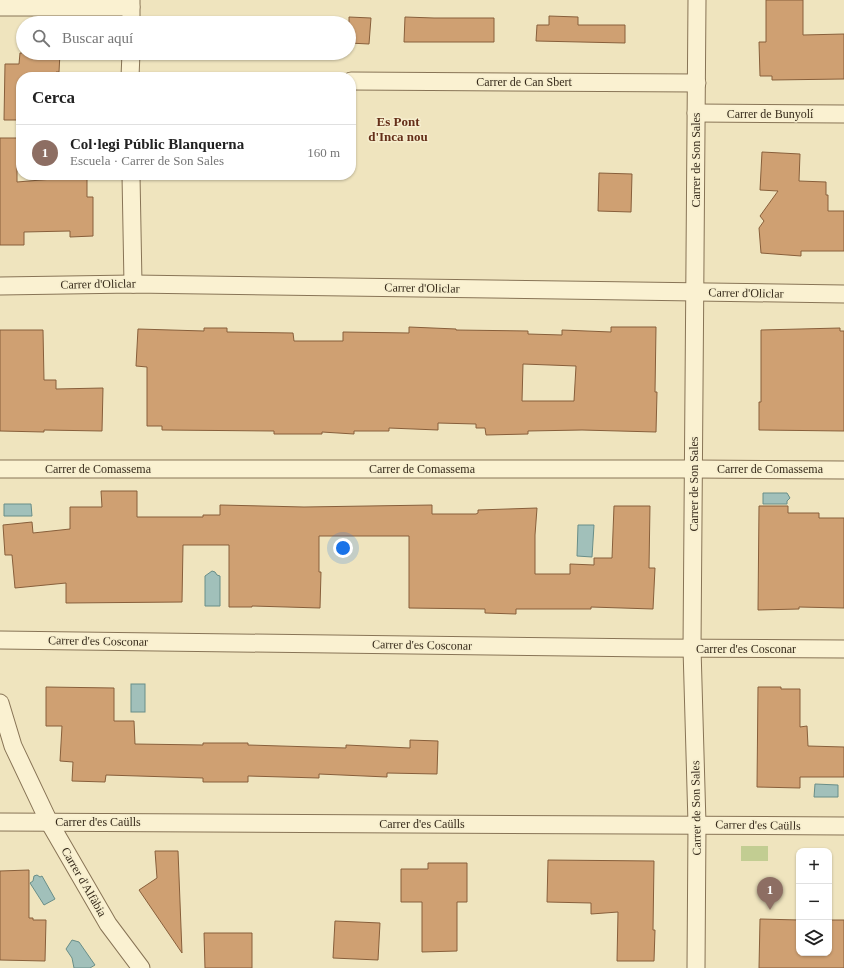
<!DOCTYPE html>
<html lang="es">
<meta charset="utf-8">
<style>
:root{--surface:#fff;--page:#f2f2f2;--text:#222;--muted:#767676;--line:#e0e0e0;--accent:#992c24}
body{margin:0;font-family:"Times New Roman",serif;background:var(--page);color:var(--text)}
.controls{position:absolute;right:12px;bottom:12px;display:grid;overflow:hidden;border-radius:8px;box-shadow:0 1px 3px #0004}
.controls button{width:36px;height:36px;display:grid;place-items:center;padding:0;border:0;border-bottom:1px solid var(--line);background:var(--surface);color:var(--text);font:20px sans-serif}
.you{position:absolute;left:343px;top:548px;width:14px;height:14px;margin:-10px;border:3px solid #fff;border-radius:50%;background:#1a73e8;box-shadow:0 0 0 6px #1a73e833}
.badge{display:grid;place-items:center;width:26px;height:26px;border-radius:50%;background:var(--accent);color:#fff;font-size:13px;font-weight:700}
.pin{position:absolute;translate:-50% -33px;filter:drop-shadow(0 1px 2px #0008)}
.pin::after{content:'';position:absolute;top:21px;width:14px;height:12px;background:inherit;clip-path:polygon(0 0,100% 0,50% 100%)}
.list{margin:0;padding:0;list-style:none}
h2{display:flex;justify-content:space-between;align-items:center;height:52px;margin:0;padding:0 16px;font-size:17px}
h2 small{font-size:13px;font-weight:400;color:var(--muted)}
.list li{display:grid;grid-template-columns:26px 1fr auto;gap:12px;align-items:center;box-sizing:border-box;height:56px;padding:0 16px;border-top:1px solid var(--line)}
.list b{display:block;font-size:15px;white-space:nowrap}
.list p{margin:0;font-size:13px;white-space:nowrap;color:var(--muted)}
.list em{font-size:13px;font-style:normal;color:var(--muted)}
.icon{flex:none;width:22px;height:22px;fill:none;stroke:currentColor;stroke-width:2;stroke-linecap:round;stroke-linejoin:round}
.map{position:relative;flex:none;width:844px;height:968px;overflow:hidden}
.search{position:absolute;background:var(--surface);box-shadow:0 1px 3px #0004;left:16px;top:16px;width:340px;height:44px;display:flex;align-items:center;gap:10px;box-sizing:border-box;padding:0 14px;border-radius:22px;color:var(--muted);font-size:15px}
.panel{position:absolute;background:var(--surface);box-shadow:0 1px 3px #0004;left:16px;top:72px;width:340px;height:108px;border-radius:16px}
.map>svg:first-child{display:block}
.green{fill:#c2cd92}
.water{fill:#a1c0ba;stroke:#698e88}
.building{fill:#cfa072;stroke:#885f3b;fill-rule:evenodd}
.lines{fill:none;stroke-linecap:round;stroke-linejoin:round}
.minor-casing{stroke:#887456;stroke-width:19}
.minor{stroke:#faf1d1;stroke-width:17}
.labels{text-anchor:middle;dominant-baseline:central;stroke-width:3;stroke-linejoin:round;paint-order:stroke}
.street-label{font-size:12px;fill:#372b1b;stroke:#f6eece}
.neighbourhood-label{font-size:13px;font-weight:bold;fill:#652f19;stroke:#f6eece}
</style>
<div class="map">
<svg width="844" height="968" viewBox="0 0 844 968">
<rect width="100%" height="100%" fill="#efe4be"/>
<rect class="green" x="741" y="846" width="27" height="15"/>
<g class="water">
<path d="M763,493H787L790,498L787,501V504H763Z"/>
<path d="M4,504H31L32,516H4Z"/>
<path d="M578,525H594L592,557L577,556Z"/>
<path d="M212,571L215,572L217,575L220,576V606H205V576Z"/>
<rect x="131" y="684" width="14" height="28"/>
<path d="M815,784L838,785V797H814Z"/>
<path d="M37,875L40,877L42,876L55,899L44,905L30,883L33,881L34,876Z"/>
<path d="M72,940L79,942L95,965L90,968H74L72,958L66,949Z"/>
</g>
<g class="building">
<path d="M766,0H803V35L844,34V79L772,80V76H760L759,42H766Z"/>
<path d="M549,16L578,17V25H625V43L536,41L537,25H549Z"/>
<path d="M349,17L371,18L369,44L349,43Z"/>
<path d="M405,17L434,18H494V42H404Z"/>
<path d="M229,18L257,19V23H229Z"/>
<path d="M20,53H60L59,72H56V77H21V120H4L5,64H19Z"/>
<path d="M0,138H17V182L53,179L52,175H77V179H87V197H93V236L70,237V231L24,232V245H0Z"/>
<path d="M762,152L800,154L799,181L826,182V195H828V211H844V251H801V256L761,253L759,228L764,221L760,216L778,191L760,190Z"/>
<path d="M599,173L632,174L631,212L598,211Z"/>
<path d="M409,327L456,329V330L528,331V334L562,335V330L611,332V327H656L655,392H657L656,432L582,430L528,431V434L486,435L485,428H476V424L438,423V430L389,428V431H354V434L322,432V434H274V431L162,430V426H147V367L136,366L138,329L204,331V328H227V332L293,333L294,341H343V332L409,333ZM523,364L576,366L574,401H522Z"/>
<path d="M840,328V331H844V431L759,430V402H761V330Z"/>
<path d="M0,330H43L44,380H56V389L103,388L102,431L44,430V432L0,431Z"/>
<path d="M101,491H137V517H203V515H220V505L304,507L432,505V514H476L478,513V510L537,508L535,535V574H570V564L594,565V558H612L614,506H650L649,568H655L653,609L591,607V609H516V614L485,613V609L409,608V536H319V572H321L320,608L252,606V607H229V545H183L182,602L66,603V583L15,588L12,555H5L3,525L32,522L33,533L70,529V507H102Z"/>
<path d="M759,506H788V513H819V518H844V608L799,607V609L758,610Z"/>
<path d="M46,687L114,688V721H134L135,744L203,745V743H248V745L346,748V745L410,748V740L438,741L437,774L387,773V777L319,774V778L248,776V782H203V778L106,775L105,782L72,781L73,762L60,761L62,726H46Z"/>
<path d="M758,687H781V689H800V727L807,726L808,746L844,747V777H800V788L757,787Z"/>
<path d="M155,851H178L182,953L139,890L157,878Z"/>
<path d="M548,860L654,861L653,930H655L654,961H617L618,912L591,914V903L547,902Z"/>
<path d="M428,863H467V902H457V951L422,952V902H401V869H428Z"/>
<path d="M29,870V918H33V920H46L45,961L0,960V871Z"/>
<path d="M760,919L799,920V953H829V920H844V968H759Z"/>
<path d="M335,921L380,923L378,960L333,958Z"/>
<path d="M204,933H252V968H205Z"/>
</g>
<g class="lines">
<g class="minor-casing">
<g id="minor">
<path d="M0,7H131"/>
<path d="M131,23V0"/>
<path d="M130,77L131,53"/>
<path d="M351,81L697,83"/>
<path d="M696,113L844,114"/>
<path d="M131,175L133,284"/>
<path d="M0,286L133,284L844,294"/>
<path d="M0,469H694L844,470"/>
<path d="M0,640L653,648L844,649"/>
<path d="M0,703L13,746L49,822L108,924L141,968"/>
<path d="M0,822L844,826"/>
<path d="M696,968L697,824L692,648L697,0"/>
</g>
</g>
<use href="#minor" class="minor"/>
</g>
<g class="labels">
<g class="street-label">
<text x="524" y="82">Carrer de Can Sbert</text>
<text x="770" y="114">Carrer de Bunyolí</text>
<text transform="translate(696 160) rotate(-90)">Carrer de Son Sales</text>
<text transform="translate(98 284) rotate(-1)">Carrer d'Oliclar</text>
<text transform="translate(422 288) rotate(1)">Carrer d'Oliclar</text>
<text transform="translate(746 293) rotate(1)">Carrer d'Oliclar</text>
<text x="98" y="469">Carrer de Comassema</text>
<text x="422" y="469">Carrer de Comassema</text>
<text x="770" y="469">Carrer de Comassema</text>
<text transform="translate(694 484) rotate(-90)">Carrer de Son Sales</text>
<text transform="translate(98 641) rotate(1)">Carrer d'es Cosconar</text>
<text transform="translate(422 645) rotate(1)">Carrer d'es Cosconar</text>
<text x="746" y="649">Carrer d'es Cosconar</text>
<text transform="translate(696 808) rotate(-91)">Carrer de Son Sales</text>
<text x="98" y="822">Carrer d'es Caülls</text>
<text x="422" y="824">Carrer d'es Caülls</text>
<text transform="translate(758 825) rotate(1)">Carrer d'es Caülls</text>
<text transform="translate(84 882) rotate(60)">Carrer d'Alfàbia</text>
</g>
<g class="neighbourhood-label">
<text x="398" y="121">Es Pont<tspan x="398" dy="15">d'Inca nou</tspan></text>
</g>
</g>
</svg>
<div class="controls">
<button>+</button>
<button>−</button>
<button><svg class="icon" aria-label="layers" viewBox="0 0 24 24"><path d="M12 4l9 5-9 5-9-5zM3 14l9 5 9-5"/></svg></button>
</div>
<div class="you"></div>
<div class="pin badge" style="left:770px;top:910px;background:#8d6e63">1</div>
<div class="search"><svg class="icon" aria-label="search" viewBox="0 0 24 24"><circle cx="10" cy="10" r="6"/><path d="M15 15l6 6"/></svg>Buscar aquí</div>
<section class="panel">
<h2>Cerca<small></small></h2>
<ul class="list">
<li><span class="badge" style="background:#8d6e63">1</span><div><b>Col·legi Públic Blanquerna</b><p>Escuela · Carrer de Son Sales</p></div><em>160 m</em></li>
</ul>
</section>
</div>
